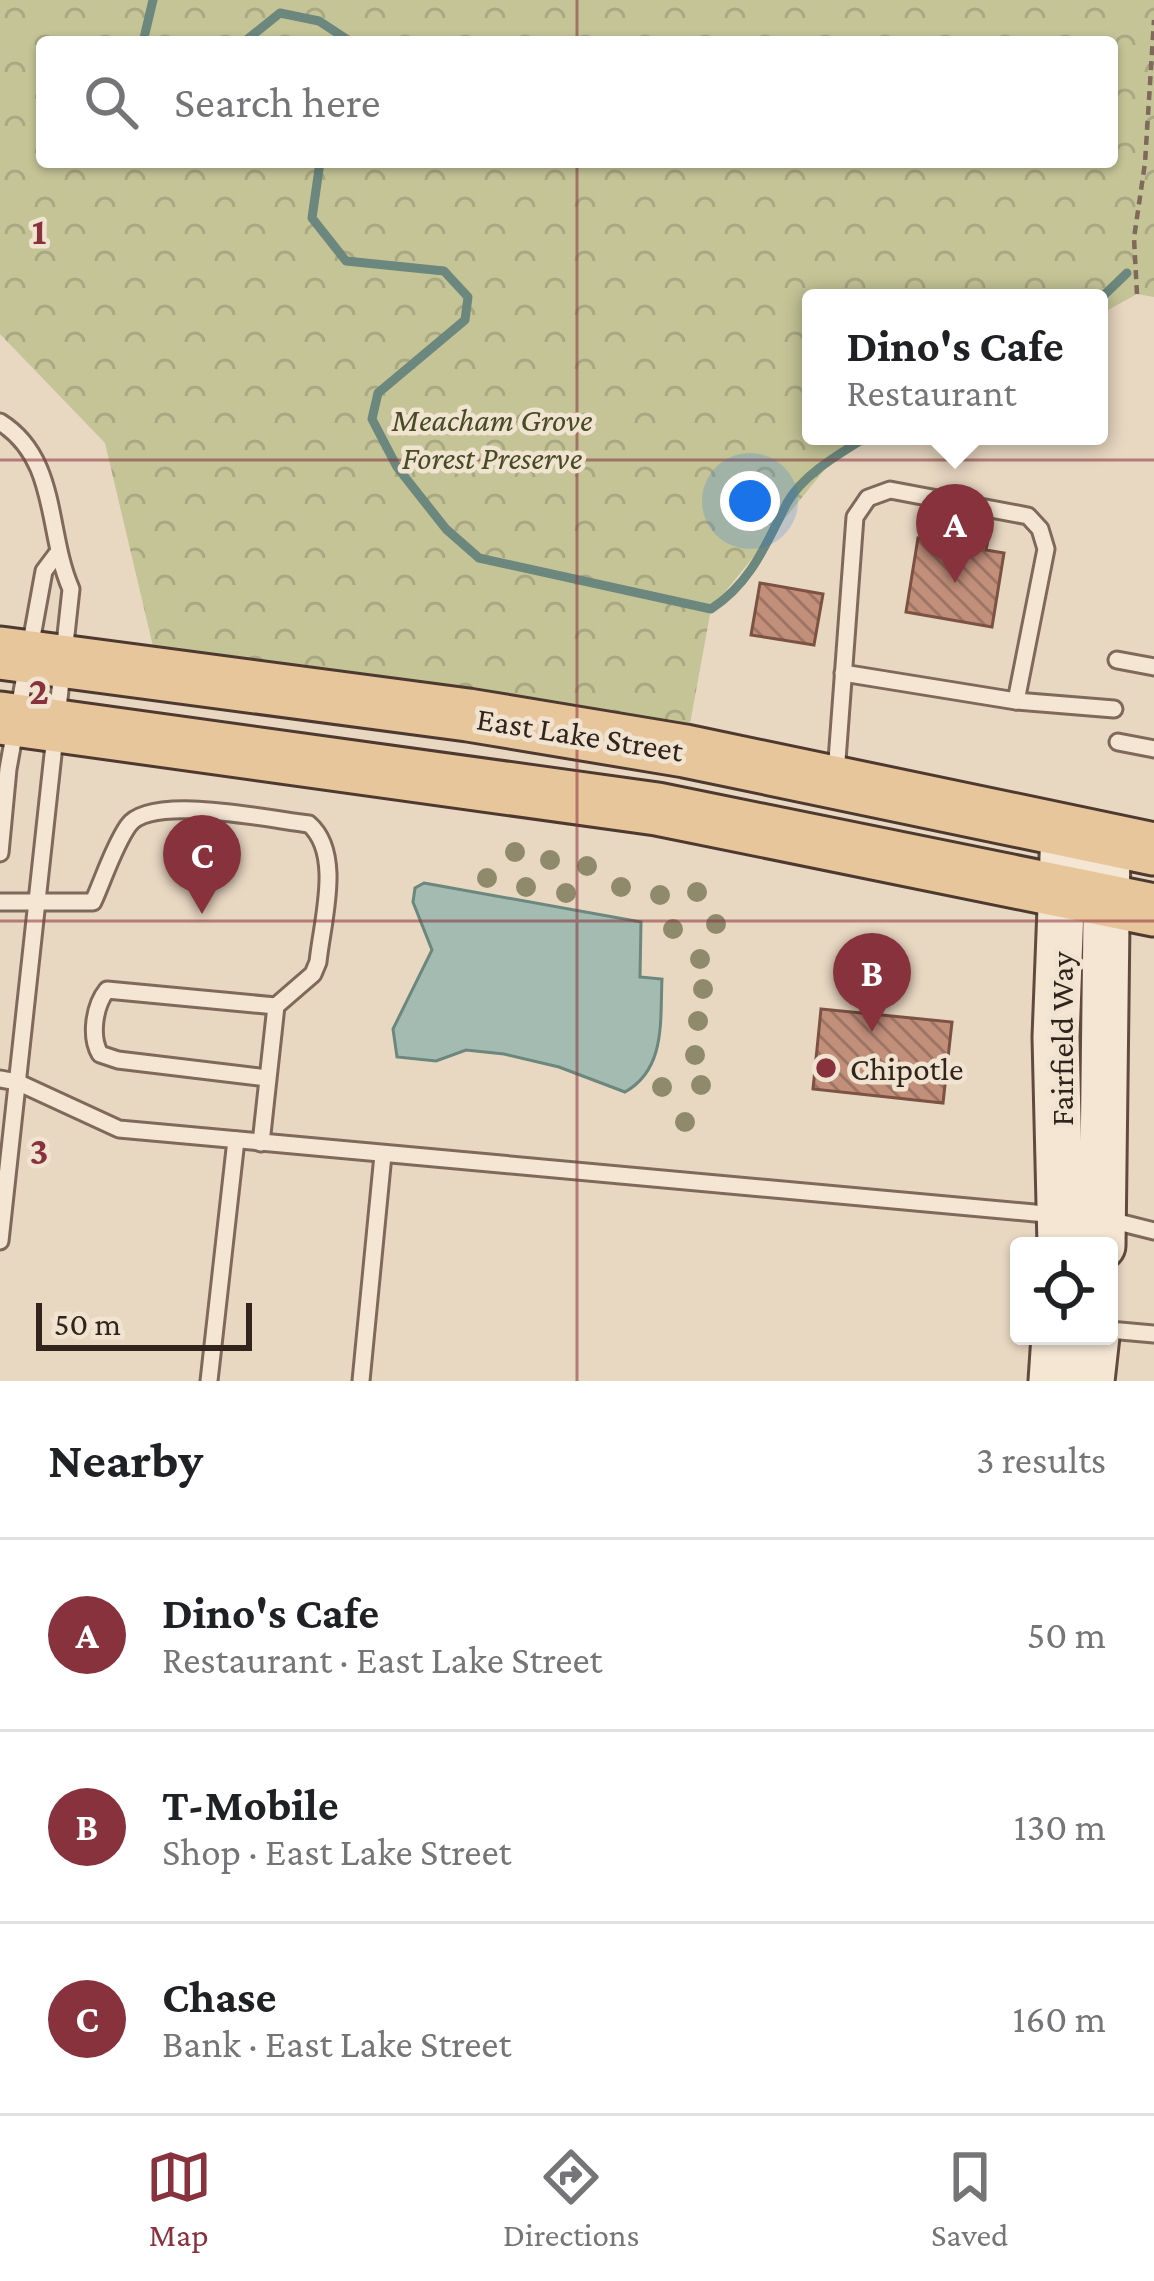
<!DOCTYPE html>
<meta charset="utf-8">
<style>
:root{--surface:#fff;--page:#f2f2f2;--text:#202124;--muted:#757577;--line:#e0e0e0;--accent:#87323d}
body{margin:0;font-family:"Crimson Pro",serif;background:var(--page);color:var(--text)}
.controls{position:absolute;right:36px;bottom:36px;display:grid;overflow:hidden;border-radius:12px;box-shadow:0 3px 9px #0004}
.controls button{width:108px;height:108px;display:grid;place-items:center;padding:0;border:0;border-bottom:3px solid var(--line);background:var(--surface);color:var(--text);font:60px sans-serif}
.scale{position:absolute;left:36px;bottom:30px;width:216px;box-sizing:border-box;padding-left:12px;border:6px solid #31241d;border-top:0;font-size:33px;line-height:42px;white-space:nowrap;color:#31241d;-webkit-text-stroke:9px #f0e3d0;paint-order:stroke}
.you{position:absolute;left:750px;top:501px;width:42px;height:42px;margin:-30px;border:9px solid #fff;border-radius:50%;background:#1a73e8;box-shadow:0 0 0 18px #1a73e833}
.badge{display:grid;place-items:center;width:78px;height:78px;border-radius:50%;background:var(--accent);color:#fff;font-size:39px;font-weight:700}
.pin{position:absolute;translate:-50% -99px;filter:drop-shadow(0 3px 6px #0008)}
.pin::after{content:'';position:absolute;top:63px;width:42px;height:36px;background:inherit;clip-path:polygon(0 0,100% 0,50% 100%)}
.popup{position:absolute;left:802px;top:289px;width:306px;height:156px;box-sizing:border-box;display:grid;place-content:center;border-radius:12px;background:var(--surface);filter:drop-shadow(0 3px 9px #0005);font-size:39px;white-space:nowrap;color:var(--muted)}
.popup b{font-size:45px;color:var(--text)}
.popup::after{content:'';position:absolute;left:50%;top:100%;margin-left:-24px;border:24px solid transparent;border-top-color:var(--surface)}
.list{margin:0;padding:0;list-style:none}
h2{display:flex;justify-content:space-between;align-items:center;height:156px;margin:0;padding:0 48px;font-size:51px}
h2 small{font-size:39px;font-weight:400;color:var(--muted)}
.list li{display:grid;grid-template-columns:78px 1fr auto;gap:36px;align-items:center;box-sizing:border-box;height:192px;padding:0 48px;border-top:3px solid var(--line)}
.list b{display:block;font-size:45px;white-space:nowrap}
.list p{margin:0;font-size:39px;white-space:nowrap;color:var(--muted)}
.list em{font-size:39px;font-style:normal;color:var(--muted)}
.icon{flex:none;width:66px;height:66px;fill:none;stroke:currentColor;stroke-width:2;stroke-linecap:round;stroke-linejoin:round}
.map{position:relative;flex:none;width:1154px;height:1381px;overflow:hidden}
.search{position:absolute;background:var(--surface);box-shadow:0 3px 9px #0004;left:36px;right:36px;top:36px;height:132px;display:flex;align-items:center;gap:30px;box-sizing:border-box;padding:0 42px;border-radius:12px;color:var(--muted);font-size:45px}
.sheet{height:732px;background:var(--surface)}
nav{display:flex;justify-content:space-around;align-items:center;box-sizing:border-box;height:168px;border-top:3px solid var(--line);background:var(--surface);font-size:33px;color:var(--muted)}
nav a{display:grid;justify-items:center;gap:6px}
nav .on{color:var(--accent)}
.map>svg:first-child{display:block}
.park{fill:url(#park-crowns);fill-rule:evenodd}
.water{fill:#a3bbb1;stroke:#6c877d;stroke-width:3}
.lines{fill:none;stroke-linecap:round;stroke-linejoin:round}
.stream{stroke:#6c877d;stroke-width:9}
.building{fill:url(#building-back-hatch);stroke:#7c5243;stroke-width:3}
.lane-casing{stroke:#7f695b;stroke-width:21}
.secondary-casing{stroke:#614b3e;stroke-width:51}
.primary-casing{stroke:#4d392f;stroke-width:57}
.path{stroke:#7f695b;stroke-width:4.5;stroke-dasharray:9 6;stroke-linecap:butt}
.lane{stroke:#f4e6d3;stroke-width:15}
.secondary{stroke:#f4e6d3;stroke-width:45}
.primary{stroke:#e8c69c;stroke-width:51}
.tree{fill:#8f8a6c}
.grid{fill:none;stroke:#87323d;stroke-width:3;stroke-opacity:0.55}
.poi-dot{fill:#87323d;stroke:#f0e3d0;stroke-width:4.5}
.labels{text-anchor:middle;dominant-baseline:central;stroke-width:9;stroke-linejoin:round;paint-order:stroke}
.park-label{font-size:33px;font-style:italic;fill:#464b26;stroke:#f0e3d0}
.street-label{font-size:33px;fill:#31241d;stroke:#f0e3d0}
.poi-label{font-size:33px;fill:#31241d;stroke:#f0e3d0;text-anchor:start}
.grid-label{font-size:39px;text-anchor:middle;font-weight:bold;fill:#87323d;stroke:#f0e3d0;stroke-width:9;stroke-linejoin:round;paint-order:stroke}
</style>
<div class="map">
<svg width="1154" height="1381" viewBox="0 0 1154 1381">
<defs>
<pattern id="park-crowns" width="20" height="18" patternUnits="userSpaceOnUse" patternTransform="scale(3)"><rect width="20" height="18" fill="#c4c497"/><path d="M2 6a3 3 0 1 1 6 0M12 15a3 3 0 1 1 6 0" fill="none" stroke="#a9a882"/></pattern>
<pattern id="building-back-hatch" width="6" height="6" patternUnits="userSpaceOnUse" patternTransform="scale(3)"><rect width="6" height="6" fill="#c28f7b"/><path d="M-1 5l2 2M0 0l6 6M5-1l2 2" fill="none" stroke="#9e7564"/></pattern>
</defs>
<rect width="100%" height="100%" fill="#e8d7c1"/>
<path class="park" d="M0,0H1154V297L1137,294L1099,315V298H811V436H874L835,457L711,609L685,751L156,659L105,443L0,334ZM42,42H1112V162H42Z"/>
<path class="water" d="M424,883L641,922L640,977L662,979C660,1021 666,1069 625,1092L559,1067L504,1054L466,1050L436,1061L397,1057L393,1029L432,950L413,902L415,888Z"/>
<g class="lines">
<g class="stream">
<path d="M143,42L153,0"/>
<path d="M244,42L280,13L319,21L351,42"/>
<path d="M320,162L312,218L346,261L444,271L468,297L465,320L378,393L372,419L397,467L446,529L479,558L711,609C751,583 766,544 787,503C803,474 841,453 868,436"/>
<path d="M1099,300L1127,273"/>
</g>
</g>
<g class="building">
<path d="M944,533L988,540L986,550L1004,553L992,627L906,612L918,538L942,542Z"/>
<path d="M760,583L823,594L814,645L751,635Z"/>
<path d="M821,1009L952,1022L943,1103L813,1089Z"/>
</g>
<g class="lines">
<g class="lane-casing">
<g id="lane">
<path d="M0,422C59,459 46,532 71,589L0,1241"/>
<path d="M1117,660L1154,667"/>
<path d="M843,673L1016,701"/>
<path d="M1118,742L1154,749"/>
<path d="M836,774L855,517L868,498L890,490L1028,516L1040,529L1046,549L1016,701L1114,709"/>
<path d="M0,853L8,769L44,571L56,555"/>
<path d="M0,902H93C104,878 113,848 128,826C150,793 272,820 309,824C343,854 322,921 318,962L313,974L276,1006L261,1143"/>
<path d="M267,1078L118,1060L100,1054C90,1037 94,1006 107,990L276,1006"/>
<path d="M0,1079L17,1082L119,1129L1056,1215"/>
<path d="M1110,1220L1154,1231"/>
<path d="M1109,1330L1154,1334"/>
<path d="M209,1381L236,1140"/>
<path d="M361,1381L383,1155"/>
</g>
</g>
<g class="secondary-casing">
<g id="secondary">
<path d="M1061,1246L1056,1037L1064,831"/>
<path d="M1102,1246L1107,840"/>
<path d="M1052,1381L1055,1336"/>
<path d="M1091,1381L1096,1336"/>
</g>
</g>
<g class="primary-casing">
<g id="primary">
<path d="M0,653L468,715L685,751L1154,849"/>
<path d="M0,718L657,809L1154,910"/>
</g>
</g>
<path class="path" d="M1137,294L1134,238L1145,163L1154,20"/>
<use href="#lane" class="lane"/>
<use href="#secondary" class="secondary"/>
<use href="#primary" class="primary"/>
</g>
<g class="tree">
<circle cx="515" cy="852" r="10"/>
<circle cx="550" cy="860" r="10"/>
<circle cx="587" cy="866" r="10"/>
<circle cx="487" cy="878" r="10"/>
<circle cx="526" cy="887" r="10"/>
<circle cx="621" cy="887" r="10"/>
<circle cx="697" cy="892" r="10"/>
<circle cx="566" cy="893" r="10"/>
<circle cx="660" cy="895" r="10"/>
<circle cx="716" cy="924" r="10"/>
<circle cx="673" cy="929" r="10"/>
<circle cx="700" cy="959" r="10"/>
<circle cx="703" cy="989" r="10"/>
<circle cx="698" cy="1021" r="10"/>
<circle cx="695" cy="1055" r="10"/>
<circle cx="701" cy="1085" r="10"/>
<circle cx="662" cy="1087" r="10"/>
<circle cx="685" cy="1122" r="10"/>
</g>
<path class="grid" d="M577,0V42M577,162V1381M0,460H1154M0,921H1154"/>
<circle class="poi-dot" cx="826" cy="1068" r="12"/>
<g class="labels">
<g class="park-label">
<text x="492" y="419">Meacham Grove<tspan x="492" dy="38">Forest Preserve</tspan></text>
</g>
<g class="street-label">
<text transform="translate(580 734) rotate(9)">East Lake Street</text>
<text transform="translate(1061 1039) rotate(-90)">Fairfield Way</text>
</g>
<g class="poi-label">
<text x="850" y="1068">Chipotle</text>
</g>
</g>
<g class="grid-label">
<text x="39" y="244">1</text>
<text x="39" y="704">2</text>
<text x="39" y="1164">3</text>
</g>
</svg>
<div class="controls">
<button><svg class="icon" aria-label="locate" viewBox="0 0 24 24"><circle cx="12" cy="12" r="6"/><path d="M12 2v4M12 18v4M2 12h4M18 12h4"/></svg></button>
</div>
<div class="scale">50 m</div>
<div class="you"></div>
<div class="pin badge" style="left:955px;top:583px">A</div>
<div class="popup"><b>Dino's Cafe</b>Restaurant</div>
<div class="pin badge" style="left:872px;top:1032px">B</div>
<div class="pin badge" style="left:202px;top:914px">C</div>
<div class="search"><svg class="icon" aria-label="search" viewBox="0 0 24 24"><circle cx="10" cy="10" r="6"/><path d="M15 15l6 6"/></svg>Search here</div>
</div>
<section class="sheet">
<h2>Nearby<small>3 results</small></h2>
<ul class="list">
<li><span class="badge">A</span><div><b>Dino's Cafe</b><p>Restaurant · East Lake Street</p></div><em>50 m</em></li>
<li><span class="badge">B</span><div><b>T-Mobile</b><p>Shop · East Lake Street</p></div><em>130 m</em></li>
<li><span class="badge">C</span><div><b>Chase</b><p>Bank · East Lake Street</p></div><em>160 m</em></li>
</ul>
</section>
<nav>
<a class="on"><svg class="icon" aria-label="map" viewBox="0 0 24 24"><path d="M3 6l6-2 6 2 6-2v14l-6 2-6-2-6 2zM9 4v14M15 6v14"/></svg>Map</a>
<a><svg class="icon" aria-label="directions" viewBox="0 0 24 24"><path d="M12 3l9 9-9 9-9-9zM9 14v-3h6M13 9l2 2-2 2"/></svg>Directions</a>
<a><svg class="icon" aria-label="saved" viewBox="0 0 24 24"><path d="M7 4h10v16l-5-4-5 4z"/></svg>Saved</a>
</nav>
